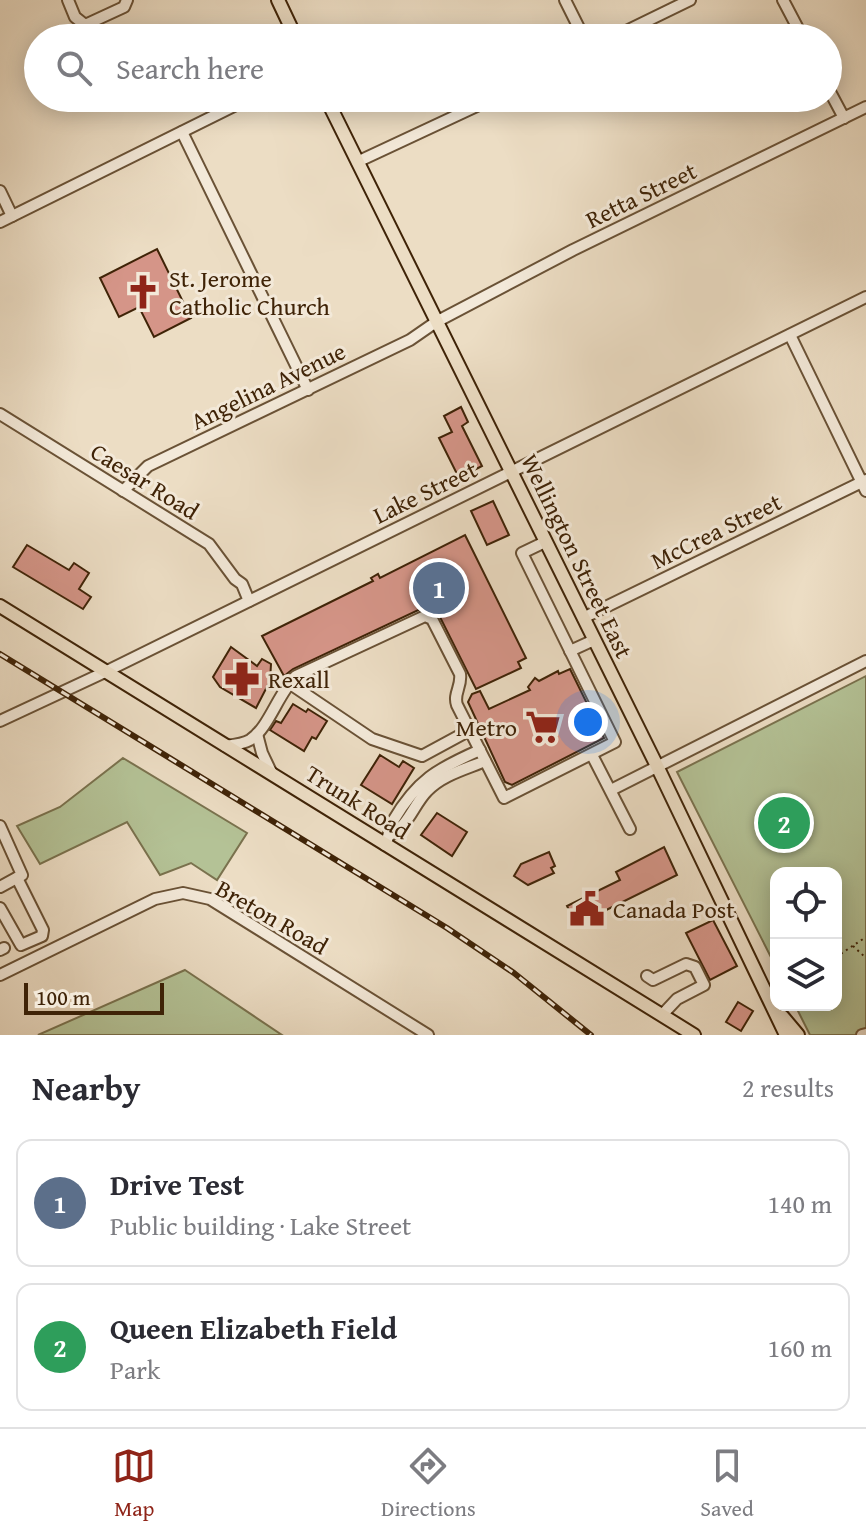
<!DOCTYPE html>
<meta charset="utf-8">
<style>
:root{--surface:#fff;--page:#f2f2f3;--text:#2b2b33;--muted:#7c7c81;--line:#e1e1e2;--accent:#8f2418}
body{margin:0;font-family:"Gentium Book Plus",serif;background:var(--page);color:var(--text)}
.controls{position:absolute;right:24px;bottom:24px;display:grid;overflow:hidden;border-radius:16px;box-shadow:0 4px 20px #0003}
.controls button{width:72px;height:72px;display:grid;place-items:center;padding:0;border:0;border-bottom:2px solid var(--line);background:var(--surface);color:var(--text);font:40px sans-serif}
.scale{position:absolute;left:24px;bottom:20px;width:140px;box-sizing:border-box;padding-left:8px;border:4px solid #3f2307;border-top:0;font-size:22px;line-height:28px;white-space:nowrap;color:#3f2307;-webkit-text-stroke:6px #f3e9d9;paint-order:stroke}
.you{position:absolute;left:588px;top:722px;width:28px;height:28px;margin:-20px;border:6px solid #fff;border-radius:50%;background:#1a73e8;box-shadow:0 0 0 12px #1a73e833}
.badge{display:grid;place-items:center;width:52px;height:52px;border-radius:50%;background:var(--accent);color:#fff;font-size:26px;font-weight:700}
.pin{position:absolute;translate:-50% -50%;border:4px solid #fff;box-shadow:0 2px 8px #0006}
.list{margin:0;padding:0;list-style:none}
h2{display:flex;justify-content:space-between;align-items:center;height:104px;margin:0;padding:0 32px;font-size:34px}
h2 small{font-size:26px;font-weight:400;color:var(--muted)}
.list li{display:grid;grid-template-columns:52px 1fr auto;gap:24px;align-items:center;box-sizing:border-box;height:128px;margin:0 16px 16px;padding:0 16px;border:2px solid var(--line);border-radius:16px}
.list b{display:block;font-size:30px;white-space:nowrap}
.list p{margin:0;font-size:26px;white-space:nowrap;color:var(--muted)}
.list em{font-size:26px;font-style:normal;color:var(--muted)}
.icon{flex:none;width:44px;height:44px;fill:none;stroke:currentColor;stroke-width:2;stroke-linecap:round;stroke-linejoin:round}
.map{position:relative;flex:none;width:866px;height:1035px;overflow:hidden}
.search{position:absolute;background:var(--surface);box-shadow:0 4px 20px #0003;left:24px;right:24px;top:24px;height:88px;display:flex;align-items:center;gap:20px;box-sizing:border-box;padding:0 28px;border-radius:44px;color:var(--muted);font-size:30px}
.sheet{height:392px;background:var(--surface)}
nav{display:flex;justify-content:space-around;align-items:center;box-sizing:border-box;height:112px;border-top:2px solid var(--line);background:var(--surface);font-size:22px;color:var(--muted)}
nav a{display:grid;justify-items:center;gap:4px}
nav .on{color:var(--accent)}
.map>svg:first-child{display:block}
.green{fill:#b4c296;stroke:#7a724e;stroke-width:2}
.building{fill:#d59588;stroke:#3f2307;stroke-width:2}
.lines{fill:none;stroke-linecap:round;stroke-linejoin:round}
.minor-casing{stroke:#6a5236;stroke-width:14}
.major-casing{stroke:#3f2307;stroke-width:16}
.path{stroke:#3f2307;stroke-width:2;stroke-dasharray:2 4;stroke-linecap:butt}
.minor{stroke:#f3e9d9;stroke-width:10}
.major{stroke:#ecddc4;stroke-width:12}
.rail-casing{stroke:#3f2307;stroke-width:6}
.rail{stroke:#f3e9d9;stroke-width:3;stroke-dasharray:9;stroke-linecap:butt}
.labels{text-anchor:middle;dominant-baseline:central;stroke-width:6;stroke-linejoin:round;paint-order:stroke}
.street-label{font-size:24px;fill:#3f2307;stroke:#f3e9d9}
.poi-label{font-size:24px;fill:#3f2307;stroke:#f3e9d9;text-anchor:start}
</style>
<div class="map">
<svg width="866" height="1035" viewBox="0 0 866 1035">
<rect width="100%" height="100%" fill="#ecddc4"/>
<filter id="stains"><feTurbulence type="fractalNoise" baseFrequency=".0025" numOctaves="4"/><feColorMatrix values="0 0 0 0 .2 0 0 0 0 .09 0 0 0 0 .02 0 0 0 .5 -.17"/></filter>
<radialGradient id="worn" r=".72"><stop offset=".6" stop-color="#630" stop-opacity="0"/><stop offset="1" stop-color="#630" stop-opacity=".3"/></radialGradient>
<g class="green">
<path d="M866,676V1035H810L795,1005H836V873H776V967L677,772Z"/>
<path d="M123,758L247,833L217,880L191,863L160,875L127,822L40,864L17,826L60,807Z"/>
<path d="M185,970L282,1035H38Z"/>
</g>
<g class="building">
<path d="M157,249L191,318L154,337L139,307L119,317L100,278Z"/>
<path d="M461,407L468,422L462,426L482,466L459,478L439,438L452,432L444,416Z"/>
<path d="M493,501L509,535L487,545L471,511Z"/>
<path d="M465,535L526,658L518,662L521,668L476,689L433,603L293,669L284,676L262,636L373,581L371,578L378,574L380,578Z"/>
<path d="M27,545L69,570L74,563L89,573L79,589L91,597L83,609L13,567Z"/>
<path d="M231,647L257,666L262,659L271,664L270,681L256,708L220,687L213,677Z"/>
<path d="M570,669L604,738L512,785L505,782L468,702L472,694L480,691L489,709L530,690L528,687L535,678L539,681L558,671L559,674Z"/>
<path d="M293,704L306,712L308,709L327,721L316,739L312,737L304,751L270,730L276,721L281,723Z"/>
<path d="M380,755L399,767L403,761L414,768L392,804L361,785Z"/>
<path d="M437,813L467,832L452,856L421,835Z"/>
<path d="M664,847L677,875L578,924L574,920L567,906L620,880L616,872Z"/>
<path d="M549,852L555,866L551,868L554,873L528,885L514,876L521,864Z"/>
<path d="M713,920L737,966L710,980L686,933Z"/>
<path d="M738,1002L753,1011L741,1031L726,1022Z"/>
</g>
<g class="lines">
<g class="minor-casing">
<g id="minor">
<path d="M68,0L75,17L85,25L124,7L127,0"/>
<path d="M565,0L584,38"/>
<path d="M783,0L803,38"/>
<path d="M612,38L690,0"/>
<path d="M828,88L844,118"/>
<path d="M182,132L308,390"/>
<path d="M357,162L494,98"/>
<path d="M0,191L12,216"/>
<path d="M0,222L250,98"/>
<path d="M790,335L866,491"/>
<path d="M0,414L209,544L235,579L242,584L249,601"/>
<path d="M123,491L148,466L410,340L436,322L573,250L866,107"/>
<path d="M583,618L866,480"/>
<path d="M570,651L594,640"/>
<path d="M289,683L372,739L422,756L470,730"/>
<path d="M0,721L105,672L866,297"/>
<path d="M257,734L262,753L272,774"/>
<path d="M225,746C233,745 243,744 250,740C269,728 278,693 296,676L425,616L432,619L460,674C462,686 453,694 457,705L504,798L615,742L522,553L545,542"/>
<path d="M592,755L630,829"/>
<path d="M611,790L866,661"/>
<path d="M0,826L22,875L0,887"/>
<path d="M390,835C408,827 414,804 427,791C442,775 466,769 485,761"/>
<path d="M385,845C389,837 389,829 393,821C417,780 437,769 480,750"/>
<path d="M0,908L21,945L42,936L43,930L17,878"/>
<path d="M0,950L4,948"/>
<path d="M0,975L155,899L183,893L210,899L428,1035"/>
<path d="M647,976L653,980L686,964L695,967L704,985L677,999L662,1015"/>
<path d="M862,1035L866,1034"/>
</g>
</g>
<g class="major-casing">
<g id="major">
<path d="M278,0L296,38"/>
<path d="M326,98L657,766L786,1035"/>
<path d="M0,606L694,1035"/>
<path d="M782,1016L798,1035"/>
</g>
</g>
<g class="path">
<path d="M853,946L866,958"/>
<path d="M836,957L866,937"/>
</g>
<use href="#minor" class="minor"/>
<use href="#major" class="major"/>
<g class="rail-casing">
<path id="rail" d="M0,654L447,928L514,973L591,1035"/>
</g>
<use href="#rail" class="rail"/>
</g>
<defs>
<g id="church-bare" transform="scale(2.76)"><path d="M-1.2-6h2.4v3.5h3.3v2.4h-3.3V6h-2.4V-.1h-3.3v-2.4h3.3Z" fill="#8f2418" stroke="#f3e9d9" stroke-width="2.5" paint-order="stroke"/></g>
<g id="pharmacy-bare" transform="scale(2.76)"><path d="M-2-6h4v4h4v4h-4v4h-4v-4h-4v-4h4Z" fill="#8f2418" stroke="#f3e9d9" stroke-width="2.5" paint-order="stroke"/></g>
<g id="supermarket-bare" transform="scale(2.76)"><path d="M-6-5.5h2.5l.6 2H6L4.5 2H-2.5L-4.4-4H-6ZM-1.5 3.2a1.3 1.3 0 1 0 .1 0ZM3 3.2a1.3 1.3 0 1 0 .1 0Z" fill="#8f2418" stroke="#f3e9d9" stroke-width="2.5" paint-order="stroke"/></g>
<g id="civic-bare" transform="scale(2.76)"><path d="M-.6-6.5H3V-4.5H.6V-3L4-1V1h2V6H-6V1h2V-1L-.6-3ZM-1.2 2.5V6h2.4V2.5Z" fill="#8f2418" stroke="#f3e9d9" stroke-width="2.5" paint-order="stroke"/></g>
</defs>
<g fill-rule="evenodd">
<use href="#church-bare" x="143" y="292"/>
<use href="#pharmacy-bare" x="242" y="679"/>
<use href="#supermarket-bare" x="543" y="727"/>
<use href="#civic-bare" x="587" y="909"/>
</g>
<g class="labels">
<g class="street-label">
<text transform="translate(641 195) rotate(-26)">Retta Street</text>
<text transform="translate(268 386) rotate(-26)">Angelina Avenue</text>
<text transform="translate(145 481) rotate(32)">Caesar Road</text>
<text transform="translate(425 492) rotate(-26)">Lake Street</text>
<text transform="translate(716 531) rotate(-26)">McCrea Street</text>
<text transform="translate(577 556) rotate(64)">Wellington Street East</text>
<text transform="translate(358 802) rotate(32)">Trunk Road</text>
<text transform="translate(272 917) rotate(30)">Breton Road</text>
</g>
<g class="poi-label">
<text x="169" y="278">St. Jerome<tspan x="169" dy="28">Catholic Church</tspan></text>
<text x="268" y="679">Rexall</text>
<text x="517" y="727" text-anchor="end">Metro</text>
<text x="613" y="909">Canada Post</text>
</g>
</g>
<rect width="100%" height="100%" filter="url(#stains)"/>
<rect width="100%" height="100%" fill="url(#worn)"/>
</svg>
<div class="controls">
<button><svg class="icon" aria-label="locate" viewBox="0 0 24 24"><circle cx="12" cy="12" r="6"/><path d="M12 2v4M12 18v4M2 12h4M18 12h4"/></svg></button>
<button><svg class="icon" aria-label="layers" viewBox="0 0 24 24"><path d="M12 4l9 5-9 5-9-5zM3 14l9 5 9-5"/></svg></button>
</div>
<div class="scale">100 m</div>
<div class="you"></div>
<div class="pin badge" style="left:439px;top:588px;background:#5c6f8a">1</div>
<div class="pin badge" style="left:784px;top:823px;background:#2e9e5b">2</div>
<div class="search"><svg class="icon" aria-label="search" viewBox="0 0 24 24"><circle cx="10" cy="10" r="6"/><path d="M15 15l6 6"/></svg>Search here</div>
</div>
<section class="sheet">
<h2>Nearby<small>2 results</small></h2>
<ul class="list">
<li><span class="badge" style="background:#5c6f8a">1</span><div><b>Drive Test</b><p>Public building · Lake Street</p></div><em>140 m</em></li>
<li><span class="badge" style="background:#2e9e5b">2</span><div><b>Queen Elizabeth Field</b><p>Park</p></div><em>160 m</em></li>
</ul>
</section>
<nav>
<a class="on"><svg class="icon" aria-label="map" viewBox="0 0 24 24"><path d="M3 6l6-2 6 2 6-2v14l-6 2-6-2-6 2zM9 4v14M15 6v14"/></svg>Map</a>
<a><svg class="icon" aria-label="directions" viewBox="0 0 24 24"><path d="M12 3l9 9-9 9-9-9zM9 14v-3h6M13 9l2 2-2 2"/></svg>Directions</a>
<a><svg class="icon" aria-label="saved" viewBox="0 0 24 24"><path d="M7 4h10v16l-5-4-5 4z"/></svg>Saved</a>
</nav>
